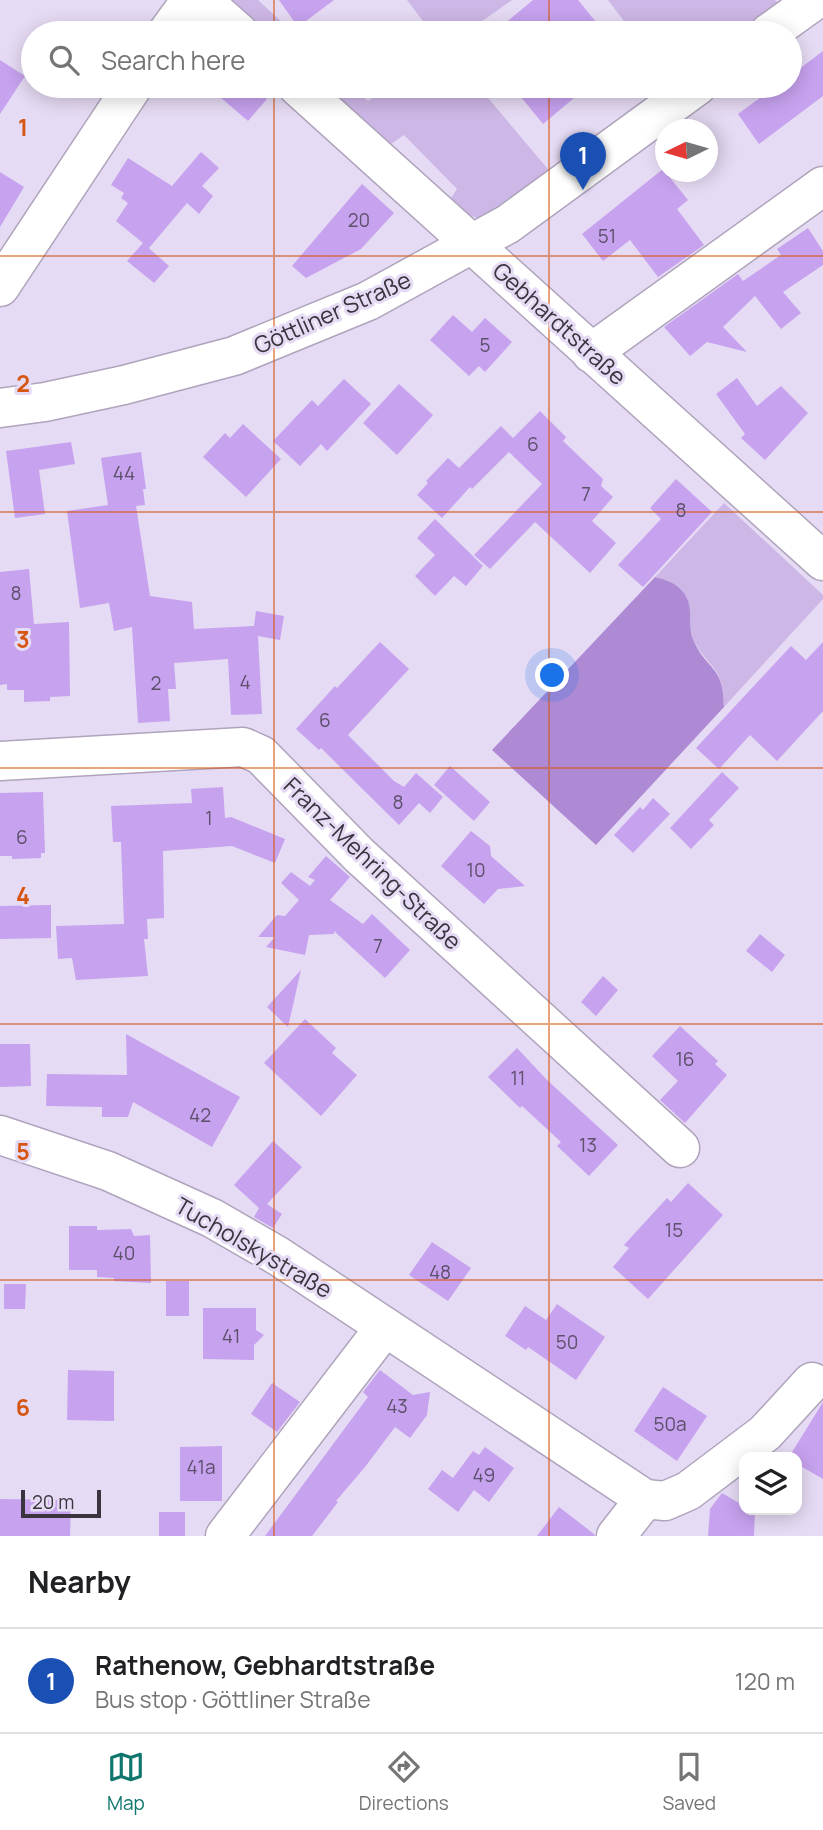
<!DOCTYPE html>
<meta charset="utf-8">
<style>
:root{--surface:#fff;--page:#f6f6f6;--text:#202124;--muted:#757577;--line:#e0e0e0;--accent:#0f766e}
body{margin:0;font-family:Manrope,sans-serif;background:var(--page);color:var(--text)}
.controls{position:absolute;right:21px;bottom:21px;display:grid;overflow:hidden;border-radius:14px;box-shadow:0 4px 18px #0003}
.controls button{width:63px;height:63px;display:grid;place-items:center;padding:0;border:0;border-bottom:2px solid var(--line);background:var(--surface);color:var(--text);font:35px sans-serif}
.compass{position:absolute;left:655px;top:119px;width:63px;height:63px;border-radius:50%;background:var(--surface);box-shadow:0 4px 18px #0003;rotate:265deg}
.scale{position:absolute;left:21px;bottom:18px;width:80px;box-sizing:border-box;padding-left:7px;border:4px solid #39343e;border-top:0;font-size:19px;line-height:24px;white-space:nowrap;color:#39343e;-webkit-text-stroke:5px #e6dbf4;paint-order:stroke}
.you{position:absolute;left:553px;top:676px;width:24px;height:24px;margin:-18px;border:5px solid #fff;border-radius:50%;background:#1a73e8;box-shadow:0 0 0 10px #1a73e833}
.badge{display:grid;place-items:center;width:46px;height:46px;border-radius:50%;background:var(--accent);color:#fff;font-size:23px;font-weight:700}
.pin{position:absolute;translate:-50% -58px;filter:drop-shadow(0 2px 4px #0008)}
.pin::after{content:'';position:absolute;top:37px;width:24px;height:21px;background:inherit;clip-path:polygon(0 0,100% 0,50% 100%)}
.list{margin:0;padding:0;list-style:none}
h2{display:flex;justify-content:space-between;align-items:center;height:91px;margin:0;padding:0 28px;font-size:30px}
h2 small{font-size:23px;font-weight:400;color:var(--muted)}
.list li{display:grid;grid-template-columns:46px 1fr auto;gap:21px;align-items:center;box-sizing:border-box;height:105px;padding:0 28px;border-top:2px solid var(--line)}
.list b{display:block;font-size:26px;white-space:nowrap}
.list p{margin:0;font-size:23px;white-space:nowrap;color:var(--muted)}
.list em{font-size:23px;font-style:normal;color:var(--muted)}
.icon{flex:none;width:38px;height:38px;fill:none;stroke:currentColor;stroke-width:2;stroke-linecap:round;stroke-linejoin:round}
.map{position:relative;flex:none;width:823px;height:1536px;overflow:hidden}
.search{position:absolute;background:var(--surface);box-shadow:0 4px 18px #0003;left:21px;right:21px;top:21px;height:77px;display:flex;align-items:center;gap:18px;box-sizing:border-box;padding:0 24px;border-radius:38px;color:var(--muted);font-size:26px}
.sheet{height:196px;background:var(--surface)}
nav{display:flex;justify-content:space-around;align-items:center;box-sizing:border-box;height:98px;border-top:2px solid var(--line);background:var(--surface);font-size:19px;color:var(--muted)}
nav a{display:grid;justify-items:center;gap:4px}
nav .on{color:var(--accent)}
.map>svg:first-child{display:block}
.green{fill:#cdb7e6}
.forest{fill:#ae89d4}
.building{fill:#c7a2ef}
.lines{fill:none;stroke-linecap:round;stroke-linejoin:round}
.minor-casing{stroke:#afa4bc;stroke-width:41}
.minor{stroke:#fff;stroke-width:38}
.grid{fill:none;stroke:#d65511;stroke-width:2;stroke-opacity:0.55}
.labels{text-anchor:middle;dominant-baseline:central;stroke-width:6;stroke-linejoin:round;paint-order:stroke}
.number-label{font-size:19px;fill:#5c506a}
.street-label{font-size:23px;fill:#39343e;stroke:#e6dbf4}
.grid-label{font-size:23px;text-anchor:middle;font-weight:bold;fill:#d65511;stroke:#e6dbf4;stroke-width:6;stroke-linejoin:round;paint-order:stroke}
</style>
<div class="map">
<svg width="823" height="1536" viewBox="0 0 823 1536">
<rect width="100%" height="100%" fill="#e6dbf4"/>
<g class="green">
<path d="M225,0H258L294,33H257Z"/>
<path d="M407,0H512L465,33H432Z"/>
<path d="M608,0H775L781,6L744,33H633Z"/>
<path d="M314,86H351L368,101L388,86H478L552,174L480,219L463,213L448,203L457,189L404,135L384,149Z"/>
<path d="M724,503L823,595V599L724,707C724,693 722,677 712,666C705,657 698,650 693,639C688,626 693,611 686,597C681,587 666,580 655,577Z"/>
</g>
<path class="forest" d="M655,577C666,580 676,583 683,592C695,607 687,624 693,639C706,671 724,664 724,707L596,845L492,750Z"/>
<g class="building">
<path d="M279,0H334L298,27Z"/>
<path d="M533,0H578L605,33H493Z"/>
<path d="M823,51V96L759,144L738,114L776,86H790V76Z"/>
<path d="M0,60L25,76L0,114Z"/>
<path d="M207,86H253L267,99L248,121Z"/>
<path d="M512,86H564L574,98L543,124Z"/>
<path d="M201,152L219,168L202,186L213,196L199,214L187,203L149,248L143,243L169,266L154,283L127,261L143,243L116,221L128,203L121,198L124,193L111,185L128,158L172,186Z"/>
<path d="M663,169L688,200L677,209L704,245L658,277L630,240L603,261L582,234Z"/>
<path d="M0,172L24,187L0,227Z"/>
<path d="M362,184L394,213L361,249L306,278L292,266Z"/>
<path d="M808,228L823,251V265L783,292L801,313L781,329L755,296L723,327L747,352L707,342L690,356L664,327L738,274L743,281L781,255L777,249Z"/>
<path d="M453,315L472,332L485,318L512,342L485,372L479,366L469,376L430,340Z"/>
<path d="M737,378L757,406L781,386L808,413L765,460L741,438L745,434L716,394Z"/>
<path d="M344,379L371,404L327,451L321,444L300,466L273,441L312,400L318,406Z"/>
<path d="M399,384L433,415L397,455L363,423Z"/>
<path d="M540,411L566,437L563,441L603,479L601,486L613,497L592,521L616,543L590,573L535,522L490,569L474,555L542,484L509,452L472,489L470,487L442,518L417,495L428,483L426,481L448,458L459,468L501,426L513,438Z"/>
<path d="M243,424L281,459L246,497L203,457L225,433L230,438Z"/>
<path d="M71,442L75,464L39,470L45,514L15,518L6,451Z"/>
<path d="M141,452L146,489H143L145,505L136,506L150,596L192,602L194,629L254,626L256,611L284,616L280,640L258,636L262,714L231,715L228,659L174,663L176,689H168L170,721L138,723L132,627L114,631L109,603L80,608L67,511L108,505L101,458Z"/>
<path d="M676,479L712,512L643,587L618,565L661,519L650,508Z"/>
<path d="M435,519L483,566L466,586L454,576L435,596L415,576L435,555L417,538Z"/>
<path d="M29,569L34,624L69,622L70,696L50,697V701L24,702V690H7V684L0,685V572Z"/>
<path d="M380,642L409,669L348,735L394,781L404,787L416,773L443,797L430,813L419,803L399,825L321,748L319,750L296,729L335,686L337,688Z"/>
<path d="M823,642V711L777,761L750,735L719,769L696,748L791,646L806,660Z"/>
<path d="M450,766L490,802L474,821L434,785Z"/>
<path d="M722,772L739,788L709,820L714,825L691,849L670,828Z"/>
<path d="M223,787L225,818L231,817L285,839L275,863L232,846L163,851L164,918L147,919L148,939H144L148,976L76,980L72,958L58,959L56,926L124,924L121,842H113L111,806L192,803L191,789Z"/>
<path d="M43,792L45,853H41V858L12,859V856H0V793Z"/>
<path d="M653,798L670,814L633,853L614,835L640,807L643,810Z"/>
<path d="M471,831L490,846L491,856L525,886L498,889L484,904L441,866Z"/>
<path d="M326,856L350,877L330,900L363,924L372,914L410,950L385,978L334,931V934L309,935L305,955L266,947L275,937H258L277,915L285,916L299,900L281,883L291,872L310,886L315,880L308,877Z"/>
<path d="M51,905V938L0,939V906Z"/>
<path d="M760,934L785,955L772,972L746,951Z"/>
<path d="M301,970L288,1027L267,1007Z"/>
<path d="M603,976L618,990L596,1016L581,1002Z"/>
<path d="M305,1019L336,1048L332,1053L357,1075L321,1116L264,1063Z"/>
<path d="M680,1026L718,1061L715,1064L727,1075L685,1123L660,1100L678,1081L652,1056Z"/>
<path d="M126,1034L240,1097L212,1147L133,1102L128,1117H102V1107L46,1106L47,1074L127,1075Z"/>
<path d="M0,1044H30L31,1086L0,1087Z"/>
<path d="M517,1048L547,1080L618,1145L589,1176L557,1146L561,1142L522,1106L520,1108L488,1077Z"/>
<path d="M273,1141L302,1167L267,1204L282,1214L273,1228L254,1217L259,1208L234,1185Z"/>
<path d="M688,1183L723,1215L648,1299L613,1267L629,1248L624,1245L667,1198L671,1202Z"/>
<path d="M69,1226H97V1230L131,1229L134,1236L150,1235L151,1283L114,1281V1278L97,1277V1270H69Z"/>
<path d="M432,1242L471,1268L448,1301L409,1275Z"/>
<rect x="166" y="1281" width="23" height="35"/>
<path d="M4,1284H26L25,1309H4Z"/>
<path d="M557,1304L605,1337L576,1380L528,1347L526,1350L505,1336L525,1306L546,1320Z"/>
<path d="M203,1308H256V1330L264,1335L254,1345V1360L203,1359Z"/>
<path d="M68,1370L114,1371V1421L67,1420Z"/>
<path d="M380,1370L413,1395L430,1392L427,1415L410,1438L395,1427L365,1467L336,1501L338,1502L312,1536H265L368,1397L363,1392Z"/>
<path d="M272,1383L300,1402L277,1432L251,1414Z"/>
<path d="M663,1387L707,1416L677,1461L634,1431Z"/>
<path d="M823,1402V1479L797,1464V1457H789Z"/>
<path d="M222,1446V1501H180V1447Z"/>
<path d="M485,1447L514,1468L489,1502L474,1490L458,1512L428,1489L442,1470L453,1478L473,1451L479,1455Z"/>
<path d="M722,1493L744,1506V1510L755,1513L754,1536H708L710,1509Z"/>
<path d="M0,1499L71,1500L70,1536H0Z"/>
<path d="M559,1507L594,1534L595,1536H537Z"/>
<rect x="159" y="1512" width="26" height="24"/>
</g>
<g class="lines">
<g class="minor-casing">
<g id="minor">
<path d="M202,0L239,33"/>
<path d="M167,33L191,0"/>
<path d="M769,33L815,0"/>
<path d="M297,86L823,561"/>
<path d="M0,287L133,86"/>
<path d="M591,353L823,186"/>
<path d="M0,408L45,402L124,385L234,356L368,301L508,224L697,86"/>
<path d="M0,761L243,747L261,755L359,855L680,1148"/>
<path d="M0,1135L108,1171L212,1218L278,1256L645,1499"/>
<path d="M225,1536L385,1327"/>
<path d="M616,1536L645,1499L665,1501L688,1491L765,1433L812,1382"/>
</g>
</g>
<use href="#minor" class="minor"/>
</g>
<path class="grid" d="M274,0V33M549,0V33M274,86V1536M549,86V1536M0,256H823M0,512H823M0,768H823M0,1024H823M0,1280H823"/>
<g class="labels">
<g class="number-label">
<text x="359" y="220">20</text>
<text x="607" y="236">51</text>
<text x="485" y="345">5</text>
<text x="533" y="444">6</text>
<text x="124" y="473">44</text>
<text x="586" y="494">7</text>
<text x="681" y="510">8</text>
<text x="16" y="593">8</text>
<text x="245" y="682">4</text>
<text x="156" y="683">2</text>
<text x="325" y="720">6</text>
<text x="398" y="802">8</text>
<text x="209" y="818">1</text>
<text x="22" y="837">6</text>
<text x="476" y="870">10</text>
<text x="378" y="946">7</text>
<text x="685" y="1059">16</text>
<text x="518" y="1078">11</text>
<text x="200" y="1115">42</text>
<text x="588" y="1145">13</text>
<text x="674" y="1230">15</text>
<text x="124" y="1253">40</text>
<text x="440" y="1272">48</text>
<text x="231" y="1336">41</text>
<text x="567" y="1342">50</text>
<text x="397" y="1406">43</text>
<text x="670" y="1424">50a</text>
<text x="201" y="1467">41a</text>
<text x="484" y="1475">49</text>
</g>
<g class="street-label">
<text transform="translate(332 312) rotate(-24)">Göttliner Straße</text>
<text transform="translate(560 323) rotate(42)">Gebhardtstraße</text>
<text transform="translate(373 863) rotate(44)">Franz-Mehring-Straße</text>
<text transform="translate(254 1247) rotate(30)">Tucholskystraße</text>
</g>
</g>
<g class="grid-label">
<text x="23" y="136">1</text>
<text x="23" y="392">2</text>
<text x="23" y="648">3</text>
<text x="23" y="904">4</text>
<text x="23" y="1160">5</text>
<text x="23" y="1416">6</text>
</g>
</svg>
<div class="controls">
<button><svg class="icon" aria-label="layers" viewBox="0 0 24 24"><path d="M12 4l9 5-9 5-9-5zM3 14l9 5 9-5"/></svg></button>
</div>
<svg class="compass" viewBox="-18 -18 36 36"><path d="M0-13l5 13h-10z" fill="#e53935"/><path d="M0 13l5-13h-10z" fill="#757577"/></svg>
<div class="scale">20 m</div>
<div class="you"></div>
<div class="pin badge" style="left:583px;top:190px;background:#1a4fb4">1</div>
<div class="search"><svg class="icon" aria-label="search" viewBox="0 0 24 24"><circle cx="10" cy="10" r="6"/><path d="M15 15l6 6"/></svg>Search here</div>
</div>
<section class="sheet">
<h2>Nearby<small></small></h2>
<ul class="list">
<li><span class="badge" style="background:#1a4fb4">1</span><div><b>Rathenow, Gebhardtstraße</b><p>Bus stop · Göttliner Straße</p></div><em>120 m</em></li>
</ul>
</section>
<nav>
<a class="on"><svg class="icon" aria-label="map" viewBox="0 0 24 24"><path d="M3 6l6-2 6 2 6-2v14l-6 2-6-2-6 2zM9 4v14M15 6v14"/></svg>Map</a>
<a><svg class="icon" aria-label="directions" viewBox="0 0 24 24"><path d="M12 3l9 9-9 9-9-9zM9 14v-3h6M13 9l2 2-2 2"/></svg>Directions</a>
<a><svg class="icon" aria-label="saved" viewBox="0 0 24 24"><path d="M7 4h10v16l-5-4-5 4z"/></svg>Saved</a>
</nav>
